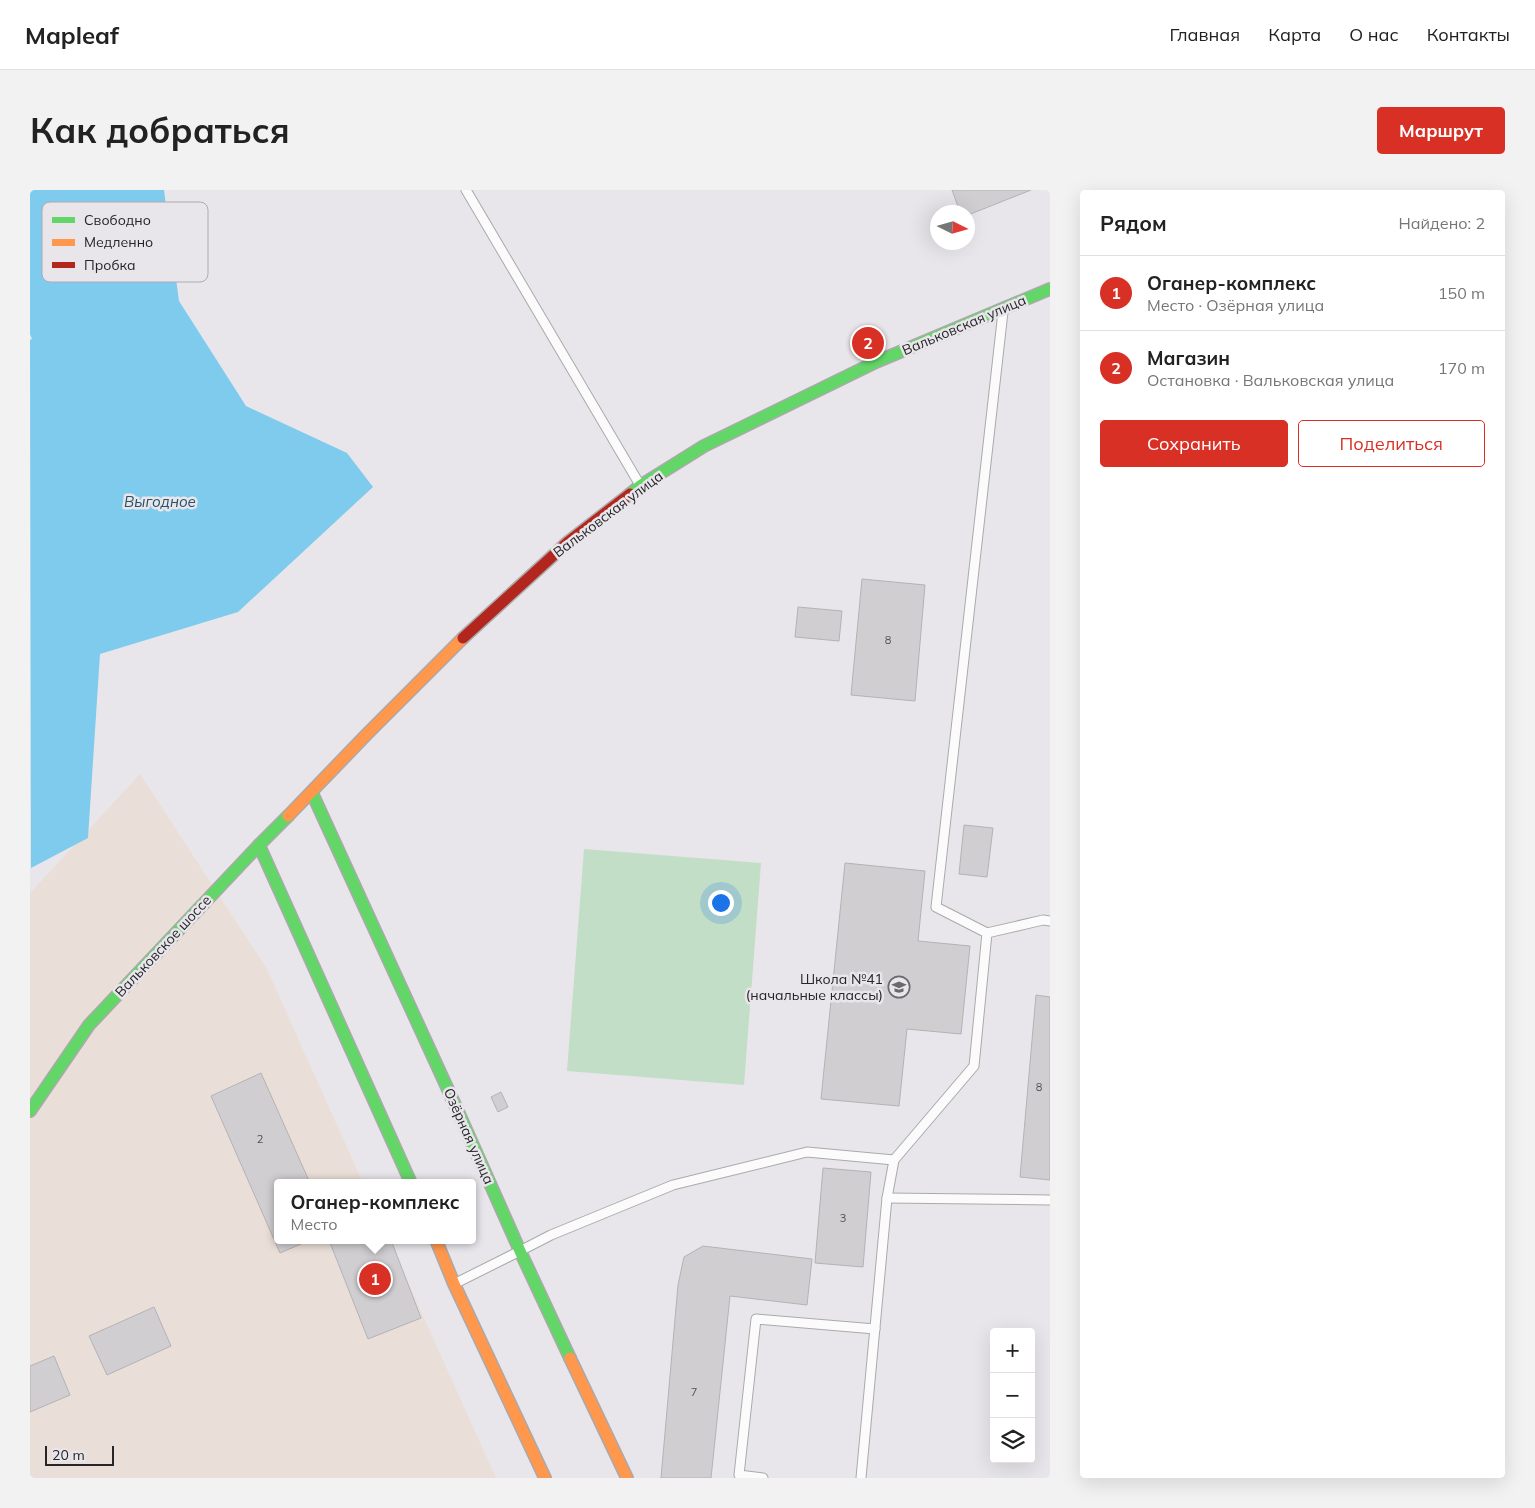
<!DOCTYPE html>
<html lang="ru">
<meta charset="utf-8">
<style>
:root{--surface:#fff;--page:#f2f2f2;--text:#222;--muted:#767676;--line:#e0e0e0;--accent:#d93025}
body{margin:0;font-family:Mulish,sans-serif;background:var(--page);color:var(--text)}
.controls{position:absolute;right:15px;bottom:15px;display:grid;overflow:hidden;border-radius:5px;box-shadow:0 5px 20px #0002}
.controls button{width:45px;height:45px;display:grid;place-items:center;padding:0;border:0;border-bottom:1px solid var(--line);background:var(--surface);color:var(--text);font:25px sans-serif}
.compass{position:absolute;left:900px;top:15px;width:45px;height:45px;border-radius:50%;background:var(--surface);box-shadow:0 5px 20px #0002;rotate:95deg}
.scale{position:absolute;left:15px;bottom:12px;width:69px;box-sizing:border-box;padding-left:5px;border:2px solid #262527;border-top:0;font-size:14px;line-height:18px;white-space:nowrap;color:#262527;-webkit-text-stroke:4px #e8e5eb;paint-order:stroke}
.you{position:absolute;left:690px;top:712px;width:18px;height:18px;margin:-12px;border:4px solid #fff;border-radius:50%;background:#1a73e8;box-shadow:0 0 0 8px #1a73e833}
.badge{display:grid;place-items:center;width:32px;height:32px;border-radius:50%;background:var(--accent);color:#fff;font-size:16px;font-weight:700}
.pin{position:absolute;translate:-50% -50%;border:2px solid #fff;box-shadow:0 1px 5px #0006}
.popup{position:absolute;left:244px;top:989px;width:202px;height:65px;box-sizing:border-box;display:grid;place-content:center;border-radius:5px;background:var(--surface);filter:drop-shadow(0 1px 4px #0005);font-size:16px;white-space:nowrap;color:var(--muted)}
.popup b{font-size:19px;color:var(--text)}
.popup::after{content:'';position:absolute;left:50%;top:100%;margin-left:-10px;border:10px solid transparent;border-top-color:var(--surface)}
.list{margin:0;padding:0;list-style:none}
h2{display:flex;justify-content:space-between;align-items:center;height:65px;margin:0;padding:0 20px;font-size:21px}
h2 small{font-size:16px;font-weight:400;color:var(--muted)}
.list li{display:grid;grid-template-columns:32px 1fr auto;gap:15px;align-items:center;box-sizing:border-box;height:75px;padding:0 20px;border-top:1px solid var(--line)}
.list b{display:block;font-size:19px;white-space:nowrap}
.list p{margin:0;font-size:16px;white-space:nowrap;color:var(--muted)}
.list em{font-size:16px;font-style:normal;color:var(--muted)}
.actions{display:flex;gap:10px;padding:15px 20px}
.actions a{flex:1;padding:11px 0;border:1px solid var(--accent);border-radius:5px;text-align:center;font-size:18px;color:var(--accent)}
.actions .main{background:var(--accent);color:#fff}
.icon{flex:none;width:28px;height:28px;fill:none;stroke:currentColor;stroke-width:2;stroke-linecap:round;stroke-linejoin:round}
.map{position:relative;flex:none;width:1020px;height:1288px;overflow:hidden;border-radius:5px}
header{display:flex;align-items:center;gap:30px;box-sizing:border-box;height:70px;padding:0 25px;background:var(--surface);border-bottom:1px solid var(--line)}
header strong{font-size:24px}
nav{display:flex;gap:28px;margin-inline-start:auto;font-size:18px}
.intro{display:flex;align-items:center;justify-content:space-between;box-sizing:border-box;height:120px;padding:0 30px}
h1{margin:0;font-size:35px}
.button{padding:12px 22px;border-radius:5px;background:var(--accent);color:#fff;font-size:18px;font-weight:700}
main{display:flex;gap:30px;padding:0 30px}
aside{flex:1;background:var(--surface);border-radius:5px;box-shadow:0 5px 20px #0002}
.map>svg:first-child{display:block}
.industrial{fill:#eadfd8}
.green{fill:#c3dec6}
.water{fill:#7ecbed}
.building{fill:#d0ced1;stroke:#b4b2b5}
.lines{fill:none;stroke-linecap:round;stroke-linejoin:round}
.lane-casing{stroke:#aaa9ab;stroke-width:11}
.fast-casing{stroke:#aaa9ab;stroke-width:14}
.slow-casing{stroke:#aaa9ab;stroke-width:14}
.jam-casing{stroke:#aaa9ab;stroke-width:14}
.lane{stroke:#fcfbfc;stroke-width:9}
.fast{stroke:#63d668;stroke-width:11}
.slow{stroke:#ff974d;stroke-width:11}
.jam{stroke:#b3261e;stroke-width:11}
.labels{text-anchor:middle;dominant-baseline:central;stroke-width:5;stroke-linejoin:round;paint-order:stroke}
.number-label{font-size:11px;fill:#515052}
.street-label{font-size:14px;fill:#262527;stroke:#e8e5eb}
.poi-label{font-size:14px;fill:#262527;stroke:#e8e5eb;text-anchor:end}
.water-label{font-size:15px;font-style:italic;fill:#255367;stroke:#e8e5eb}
.key{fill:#e8e5eb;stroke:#aeabb0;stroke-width:1}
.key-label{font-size:14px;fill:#262527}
</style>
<header>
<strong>Mapleaf</strong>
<nav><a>Главная</a><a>Карта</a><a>О нас</a><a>Контакты</a></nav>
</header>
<div class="intro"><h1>Как добраться</h1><a class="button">Маршрут</a></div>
<main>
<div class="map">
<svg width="1020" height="1288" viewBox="0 0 1020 1288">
<rect width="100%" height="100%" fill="#e8e6ea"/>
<path class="industrial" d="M110,584L237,779L333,993H248V1050H359L466,1288H0V703Z"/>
<path class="green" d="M554,659L731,673L714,895L537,881Z"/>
<path class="water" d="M0,0H134L149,111L216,216L317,263L343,297L208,422L70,464L58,648L1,678L0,150L2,149L0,144Z"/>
<g class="building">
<path d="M922,0H1001L938,25V22H930Z"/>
<path d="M832,389L895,395L885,511L821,505Z"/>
<path d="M768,417L812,421L809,451L765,447Z"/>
<path d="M934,635L963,638L957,687L929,684Z"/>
<path d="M815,673L895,681L888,751L940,756L931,844L877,839L869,916L791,909Z"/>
<path d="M1006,805L1020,807V990L990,987Z"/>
<path d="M231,883L280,993H248V1050H280L250,1063L181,906Z"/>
<path d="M471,902L478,917L468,922L461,907Z"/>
<path d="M793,978L841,982L833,1077L785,1073Z"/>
<path d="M299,1050H361L391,1128L338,1149Z"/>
<path d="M673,1056L782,1069L777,1115L700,1106L681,1288H631L648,1095L654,1067Z"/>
<path d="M124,1117L141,1156L77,1185L59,1146Z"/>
<path d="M24,1166L40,1205L0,1222V1176Z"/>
</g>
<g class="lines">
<g class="lane-casing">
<g id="lane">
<path d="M436,0L610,295"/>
<path d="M957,743L1013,730L1020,731"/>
<path d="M864,970L944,876L957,743L906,717L973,122"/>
<path d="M857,1008L1020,1010"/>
<path d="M426,1093L490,1061L521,1045L643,995L777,962L864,970L857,1008L831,1288"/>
<path d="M733,1288L709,1285L726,1129L845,1139"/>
</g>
</g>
<g class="fast-casing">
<g id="fast">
<path d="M600,304L610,296L674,256L846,172L1020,99"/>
<path d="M282,603L426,917L490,1061L540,1168"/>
<path d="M229,655L381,993"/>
<path d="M0,921L59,835L229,655L258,626"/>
</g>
</g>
<g class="slow-casing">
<g id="slow">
<path d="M258,626L337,544L433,448"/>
<path d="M406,1050L424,1094L515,1288"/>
<path d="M540,1168L597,1288"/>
</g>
</g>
<g class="jam-casing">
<path id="jam" d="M433,448L538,352L600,304"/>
</g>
<use href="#lane" class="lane"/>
<use href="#fast" class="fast"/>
<use href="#slow" class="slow"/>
<use href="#jam" class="jam"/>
</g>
<defs>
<g id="school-ring" transform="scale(1.125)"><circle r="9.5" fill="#e8e5eb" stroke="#6a696b" stroke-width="1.5"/><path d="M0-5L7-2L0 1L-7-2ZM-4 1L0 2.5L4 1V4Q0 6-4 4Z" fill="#6a696b"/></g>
</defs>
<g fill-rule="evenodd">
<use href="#school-ring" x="869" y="797"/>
</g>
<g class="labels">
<g class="number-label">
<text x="858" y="450">8</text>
<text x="1009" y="897">8</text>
<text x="230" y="949">2</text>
<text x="813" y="1028">3</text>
<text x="664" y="1202">7</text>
</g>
<g class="street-label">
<text transform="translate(934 135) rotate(-23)">Вальковская улица</text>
<text transform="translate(578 324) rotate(-37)">Вальковская улица</text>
<text transform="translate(133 756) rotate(-47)">Вальковское шоссе</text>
<text transform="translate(439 946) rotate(66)">Озёрная улица</text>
</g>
<g class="poi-label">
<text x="853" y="789">Школа №41<tspan x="853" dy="16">(начальные классы)</tspan></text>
</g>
<g class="water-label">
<text x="130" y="311">Выгодное</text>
</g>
</g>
<rect x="12" y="12" width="166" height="80" rx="8" class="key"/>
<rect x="22" y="27" width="23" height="6" fill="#63d668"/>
<rect x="22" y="49" width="23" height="7" fill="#ff974d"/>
<rect x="22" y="72" width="23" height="6" fill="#b3261e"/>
<g class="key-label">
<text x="54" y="35">Свободно</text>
<text x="54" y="57">Медленно</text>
<text x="54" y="80">Пробка</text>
</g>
</svg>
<div class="controls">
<button>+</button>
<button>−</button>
<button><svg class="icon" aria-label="layers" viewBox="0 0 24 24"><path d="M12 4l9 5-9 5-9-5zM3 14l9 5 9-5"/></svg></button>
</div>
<svg class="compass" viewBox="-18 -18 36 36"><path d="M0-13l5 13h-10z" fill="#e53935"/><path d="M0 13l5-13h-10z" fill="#767676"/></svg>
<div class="scale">20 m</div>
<div class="you"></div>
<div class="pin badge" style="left:345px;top:1089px">1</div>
<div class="popup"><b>Оганер-комплекс</b>Место</div>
<div class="pin badge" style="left:838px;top:153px">2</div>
</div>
<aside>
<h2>Рядом<small>Найдено: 2</small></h2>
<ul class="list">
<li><span class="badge">1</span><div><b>Оганер-комплекс</b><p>Место · Озёрная улица</p></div><em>150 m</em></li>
<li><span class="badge">2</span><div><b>Магазин</b><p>Остановка · Вальковская улица</p></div><em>170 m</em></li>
</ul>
<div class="actions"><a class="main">Сохранить</a><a>Поделиться</a></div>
</aside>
</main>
